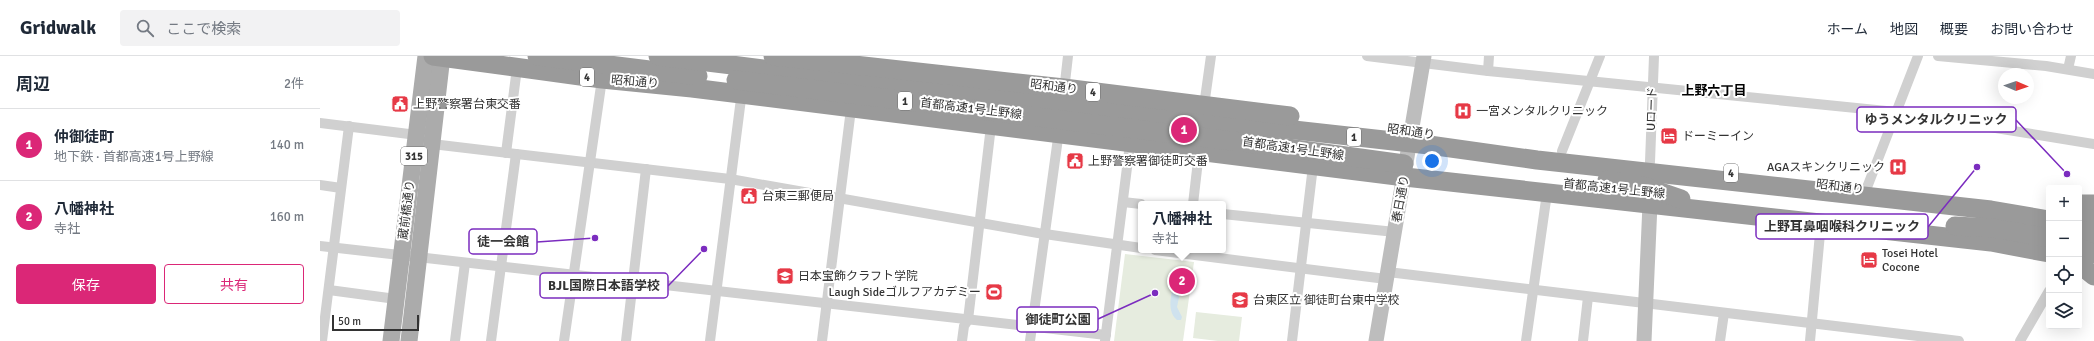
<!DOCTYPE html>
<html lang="ja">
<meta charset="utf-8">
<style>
:root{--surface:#fff;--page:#f2f2f3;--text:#1f2937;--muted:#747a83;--line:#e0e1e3;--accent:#db2777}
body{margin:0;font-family:Signika,"Noto Sans JP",sans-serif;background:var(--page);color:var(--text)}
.controls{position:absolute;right:12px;bottom:12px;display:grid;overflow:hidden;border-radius:4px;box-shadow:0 4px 16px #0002}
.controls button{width:36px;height:36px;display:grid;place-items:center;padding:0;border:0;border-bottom:1px solid var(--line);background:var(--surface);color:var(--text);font:20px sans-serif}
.compass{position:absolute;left:1678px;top:12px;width:36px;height:36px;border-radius:50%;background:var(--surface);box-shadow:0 4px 16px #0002;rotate:92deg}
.scale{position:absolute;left:12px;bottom:10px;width:87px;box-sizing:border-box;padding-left:4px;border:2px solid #333;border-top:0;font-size:11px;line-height:14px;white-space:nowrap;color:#333;-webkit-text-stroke:3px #fff;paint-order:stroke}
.you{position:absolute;left:1112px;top:105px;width:14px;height:14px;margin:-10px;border:3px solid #fff;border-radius:50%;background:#1a73e8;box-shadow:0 0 0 6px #1a73e833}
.badge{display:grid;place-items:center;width:26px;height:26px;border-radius:50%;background:var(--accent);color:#fff;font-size:13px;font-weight:700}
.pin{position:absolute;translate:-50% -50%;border:2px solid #fff;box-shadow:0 1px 4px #0006}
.popup{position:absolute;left:818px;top:145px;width:88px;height:52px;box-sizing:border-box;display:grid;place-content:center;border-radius:4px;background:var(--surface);filter:drop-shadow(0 1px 3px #0005);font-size:13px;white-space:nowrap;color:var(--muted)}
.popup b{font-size:15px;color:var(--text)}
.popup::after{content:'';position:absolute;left:50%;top:100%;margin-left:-8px;border:8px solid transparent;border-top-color:var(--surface)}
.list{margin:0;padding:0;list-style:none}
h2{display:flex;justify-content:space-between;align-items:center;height:52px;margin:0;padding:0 16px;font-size:17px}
h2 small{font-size:13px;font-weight:400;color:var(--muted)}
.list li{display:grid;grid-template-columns:26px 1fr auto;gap:12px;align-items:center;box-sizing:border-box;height:72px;padding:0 16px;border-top:1px solid var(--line)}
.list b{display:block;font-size:15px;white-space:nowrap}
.list p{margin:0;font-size:13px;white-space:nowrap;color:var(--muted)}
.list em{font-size:13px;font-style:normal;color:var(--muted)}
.actions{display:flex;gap:8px;padding:12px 16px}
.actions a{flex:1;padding:9px 0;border:1px solid var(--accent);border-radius:4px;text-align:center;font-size:14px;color:var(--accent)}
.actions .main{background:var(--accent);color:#fff}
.icon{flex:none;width:22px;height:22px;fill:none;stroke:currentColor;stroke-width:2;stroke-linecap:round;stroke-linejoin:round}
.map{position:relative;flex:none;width:1774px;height:285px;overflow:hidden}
header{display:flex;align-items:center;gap:24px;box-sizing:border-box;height:56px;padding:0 20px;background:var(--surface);border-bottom:1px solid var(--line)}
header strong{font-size:19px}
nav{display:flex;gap:22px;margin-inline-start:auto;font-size:14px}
.search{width:280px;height:36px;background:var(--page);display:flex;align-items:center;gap:10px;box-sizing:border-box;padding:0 14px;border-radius:4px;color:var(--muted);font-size:15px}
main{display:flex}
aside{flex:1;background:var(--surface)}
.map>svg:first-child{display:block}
.green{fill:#e6ecdf}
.water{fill:#cfe2ee}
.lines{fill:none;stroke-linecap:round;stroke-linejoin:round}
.street{stroke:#d0d0d0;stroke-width:10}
.secondary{stroke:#bdbdbd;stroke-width:15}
.primary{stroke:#ababab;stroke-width:17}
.highway{stroke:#9a9a9a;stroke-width:19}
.labels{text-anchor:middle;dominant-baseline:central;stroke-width:4;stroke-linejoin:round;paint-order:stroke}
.shield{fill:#fff;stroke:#707070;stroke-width:1}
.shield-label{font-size:11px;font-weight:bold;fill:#333}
.street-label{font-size:12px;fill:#333;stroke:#fff}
.poi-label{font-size:12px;fill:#333;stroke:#fff;text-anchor:start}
.neighbourhood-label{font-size:13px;font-weight:bold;fill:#000;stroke:#fff}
.leader{fill:none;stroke:#7b2cbf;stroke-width:1.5}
.callout-dot{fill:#7b2cbf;stroke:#fff;stroke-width:1.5}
.callout{fill:#fff;stroke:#7b2cbf;stroke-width:1.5}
.callout-label{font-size:13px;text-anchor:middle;font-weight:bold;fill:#333}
</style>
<header>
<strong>Gridwalk</strong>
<div class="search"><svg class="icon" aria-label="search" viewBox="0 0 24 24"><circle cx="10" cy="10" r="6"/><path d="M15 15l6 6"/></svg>ここで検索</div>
<nav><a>ホーム</a><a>地図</a><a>概要</a><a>お問い合わせ</a></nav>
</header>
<main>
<aside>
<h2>周辺<small>2件</small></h2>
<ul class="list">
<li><span class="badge">1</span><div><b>仲御徒町</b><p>地下鉄 · 首都高速1号上野線</p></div><em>140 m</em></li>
<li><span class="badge">2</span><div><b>八幡神社</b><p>寺社</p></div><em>160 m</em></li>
</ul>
<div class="actions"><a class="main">保存</a><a>共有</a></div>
</aside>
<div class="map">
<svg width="1774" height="285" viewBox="0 0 1774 285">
<rect width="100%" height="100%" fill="#fff"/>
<g class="green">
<path d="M805,198L874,206L863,285H794Z"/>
<path d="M876,256L922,261L919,285H898L873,282Z"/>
</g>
<path class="water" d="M856,217H858L856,232L860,237L857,251L862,261L861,264H857C844,253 854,231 856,217Z"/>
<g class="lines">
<g class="street">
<path d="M1047,0L1168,15L1576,56L1774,88"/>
<path d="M1618,0L1726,10L1774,18"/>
<path d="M1748,13L1751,0"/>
<path d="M1168,15L1169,0"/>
<path d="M744,35L748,0"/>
<path d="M884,50L891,0"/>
<path d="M0,67L97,79"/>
<path d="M112,88L410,123L718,177L821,192"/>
<path d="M1242,95L1280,0"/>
<path d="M186,97L197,12"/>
<path d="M1330,106L1334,0"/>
<path d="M0,129L21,132"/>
<path d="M1546,134L1598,0"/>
<path d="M803,146L821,148"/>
<path d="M873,148L879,96"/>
<path d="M903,158L1075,176"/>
<path d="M0,190L786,279"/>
<path d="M835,194L1066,223"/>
<path d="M1068,216L1639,285"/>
<path d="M9,234L76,243"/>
<path d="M2,285L29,70"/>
<path d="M135,285L145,207"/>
<path d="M171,285L196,98"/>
<path d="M244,285L282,23"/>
<path d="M306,285L326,113"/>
<path d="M390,285L422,35"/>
<path d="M502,285L531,53"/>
<path d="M642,285L644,270L648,264L671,70"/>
<path d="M710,285L739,75"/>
<path d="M785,285L810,88"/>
<path d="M972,285L993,110"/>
<path d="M1206,285L1227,137"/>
<path d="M1263,285L1268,241"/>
<path d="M1400,285L1404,257"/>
<path d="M1490,285L1501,167"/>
<path d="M1700,285L1729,235"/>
</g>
<g class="secondary">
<path d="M1056,285L1104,0"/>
<path d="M1324,285L1330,148"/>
</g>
<g class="primary">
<path d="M71,285L106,0"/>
<path d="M89,285L122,0"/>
</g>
<g class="highway">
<path d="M113,0L282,23L372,32L1085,121L1671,186L1729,197"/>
<path d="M217,0L378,20"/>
<path d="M338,0L616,34L1109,89L1217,104L1671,154L1729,164"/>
<path d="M453,0L744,32L970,60"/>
<path d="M416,24L953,90L1084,108"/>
<path d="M1287,124L1323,130L1361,143"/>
<path d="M1759,148H1774"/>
<path d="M1759,161L1774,164"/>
<path d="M1635,170L1673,172L1729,182"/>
<path d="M1759,173L1774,179"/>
<path d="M1759,191L1774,198"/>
<path d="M1759,208L1774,220"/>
</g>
</g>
<defs>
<g id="civic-square" transform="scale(0.9)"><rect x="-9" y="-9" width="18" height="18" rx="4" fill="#e63946" stroke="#fff"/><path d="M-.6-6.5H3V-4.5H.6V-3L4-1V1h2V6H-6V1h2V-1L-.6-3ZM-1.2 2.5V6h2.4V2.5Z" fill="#fff"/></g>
<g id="hospital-square" transform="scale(0.9)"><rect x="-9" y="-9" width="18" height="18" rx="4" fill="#e63946" stroke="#fff"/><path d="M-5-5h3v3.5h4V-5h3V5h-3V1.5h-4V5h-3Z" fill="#fff"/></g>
<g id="hotel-square" transform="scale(0.9)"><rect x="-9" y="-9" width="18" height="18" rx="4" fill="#e63946" stroke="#fff"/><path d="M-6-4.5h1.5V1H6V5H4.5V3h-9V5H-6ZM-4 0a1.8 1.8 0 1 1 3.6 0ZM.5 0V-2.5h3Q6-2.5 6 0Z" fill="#fff"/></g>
<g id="university-square" transform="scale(0.9)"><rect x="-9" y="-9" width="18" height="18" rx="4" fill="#e63946" stroke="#fff"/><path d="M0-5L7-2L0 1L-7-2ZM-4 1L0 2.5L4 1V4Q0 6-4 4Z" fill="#fff"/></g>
<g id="stadium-square" transform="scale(0.9)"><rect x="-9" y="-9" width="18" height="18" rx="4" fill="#e63946" stroke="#fff"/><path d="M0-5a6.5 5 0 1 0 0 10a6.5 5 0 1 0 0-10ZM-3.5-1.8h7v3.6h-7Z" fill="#fff"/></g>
<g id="school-square" transform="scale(0.9)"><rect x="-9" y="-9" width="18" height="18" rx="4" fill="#e63946" stroke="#fff"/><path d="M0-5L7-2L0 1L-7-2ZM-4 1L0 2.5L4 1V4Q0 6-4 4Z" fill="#fff"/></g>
</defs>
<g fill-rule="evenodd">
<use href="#civic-square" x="80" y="48"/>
<use href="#hospital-square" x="1143" y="55"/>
<use href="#hotel-square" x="1349" y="80"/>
<use href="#civic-square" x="755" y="105"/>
<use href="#hospital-square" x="1578" y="111"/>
<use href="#civic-square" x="429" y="140"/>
<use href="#hotel-square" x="1549" y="204"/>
<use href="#university-square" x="465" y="220"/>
<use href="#stadium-square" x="674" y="236"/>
<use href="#school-square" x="920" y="244"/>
</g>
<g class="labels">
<g class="shield">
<rect x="260" y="12" width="14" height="18" rx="3"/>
<rect x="766" y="27" width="14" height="18" rx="3"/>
<rect x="578" y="36" width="14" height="18" rx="3"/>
<rect x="1027" y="72" width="14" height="18" rx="3"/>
<rect x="81" y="91" width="26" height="18" rx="3"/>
<rect x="1404" y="108" width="14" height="18" rx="3"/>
</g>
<g class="shield-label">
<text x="267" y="21">4</text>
<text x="773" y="36">4</text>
<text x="585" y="45">1</text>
<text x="1034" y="81">1</text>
<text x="94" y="100">315</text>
<text x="1411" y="117">4</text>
</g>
<g class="street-label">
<text transform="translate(315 26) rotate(5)">昭和通り</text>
<text transform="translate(734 31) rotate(7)">昭和通り</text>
<text transform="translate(651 53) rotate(7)">首都高速1号上野線</text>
<text transform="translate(1332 53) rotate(-88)">Uロード</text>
<text transform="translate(1091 76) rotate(8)">昭和通り</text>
<text transform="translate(973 93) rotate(8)">首都高速1号上野線</text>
<text transform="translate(1520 131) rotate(7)">昭和通り</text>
<text transform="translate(1294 133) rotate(6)">首都高速1号上野線</text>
<text transform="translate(1081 143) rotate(-80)">春日通り</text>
<text transform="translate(87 154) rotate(-83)">蔵前橋通り</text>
</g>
<g class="poi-label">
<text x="93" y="48">上野警察署台東交番</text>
<text x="1156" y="55">一宮メンタルクリニック</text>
<text x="1362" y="80">ドーミーイン</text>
<text x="768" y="105">上野警察署御徒町交番</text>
<text x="1565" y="111" text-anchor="end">AGAスキンクリニック</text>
<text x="442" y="140">台東三郵便局</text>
<text x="1562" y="197">Tosei Hotel<tspan x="1562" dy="14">Cocone</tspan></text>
<text x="478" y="220">日本宝飾クラフト学院</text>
<text x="661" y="236" text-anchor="end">Laugh Sideゴルフアカデミー</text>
<text x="933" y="244">台東区立 御徒町台東中学校</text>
</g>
<g class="neighbourhood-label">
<text x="1394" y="35">上野六丁目</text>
</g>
</g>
<path class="leader" d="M1747 118L1696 64M1657 111L1608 171M275 182L217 186M384 193L348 230M835 237L778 263"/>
<g class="callout-dot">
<circle cx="1747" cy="118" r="4"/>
<circle cx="1657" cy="111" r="4"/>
<circle cx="275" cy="182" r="4"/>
<circle cx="384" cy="193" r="4"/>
<circle cx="835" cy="237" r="4"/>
</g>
<g class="callout">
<rect x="1537" y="51" width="159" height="25" rx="4"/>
<rect x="1436" y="158" width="172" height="25" rx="4"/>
<rect x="149" y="173" width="68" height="25" rx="4"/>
<rect x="220" y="217" width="128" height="25" rx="4"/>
<rect x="697" y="251" width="81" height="25" rx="4"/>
</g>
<g class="callout-label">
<text x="1616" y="68">ゆうメンタルクリニック</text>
<text x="1522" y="175">上野耳鼻咽喉科クリニック</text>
<text x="183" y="190">徒一会館</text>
<text x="284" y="234">BJL国際日本語学校</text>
<text x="738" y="268">御徒町公園</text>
</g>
</svg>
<div class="controls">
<button>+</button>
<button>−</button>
<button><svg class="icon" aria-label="locate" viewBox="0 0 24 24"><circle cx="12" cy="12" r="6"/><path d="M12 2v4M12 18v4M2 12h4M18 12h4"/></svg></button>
<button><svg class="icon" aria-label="layers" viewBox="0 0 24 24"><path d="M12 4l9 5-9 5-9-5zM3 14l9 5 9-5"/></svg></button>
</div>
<svg class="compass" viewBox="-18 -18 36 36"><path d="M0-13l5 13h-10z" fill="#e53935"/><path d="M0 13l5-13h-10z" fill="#747a83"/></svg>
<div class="scale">50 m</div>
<div class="you"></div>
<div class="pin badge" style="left:864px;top:74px">1</div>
<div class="pin badge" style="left:862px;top:225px">2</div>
<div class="popup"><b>八幡神社</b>寺社</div>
</div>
</main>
